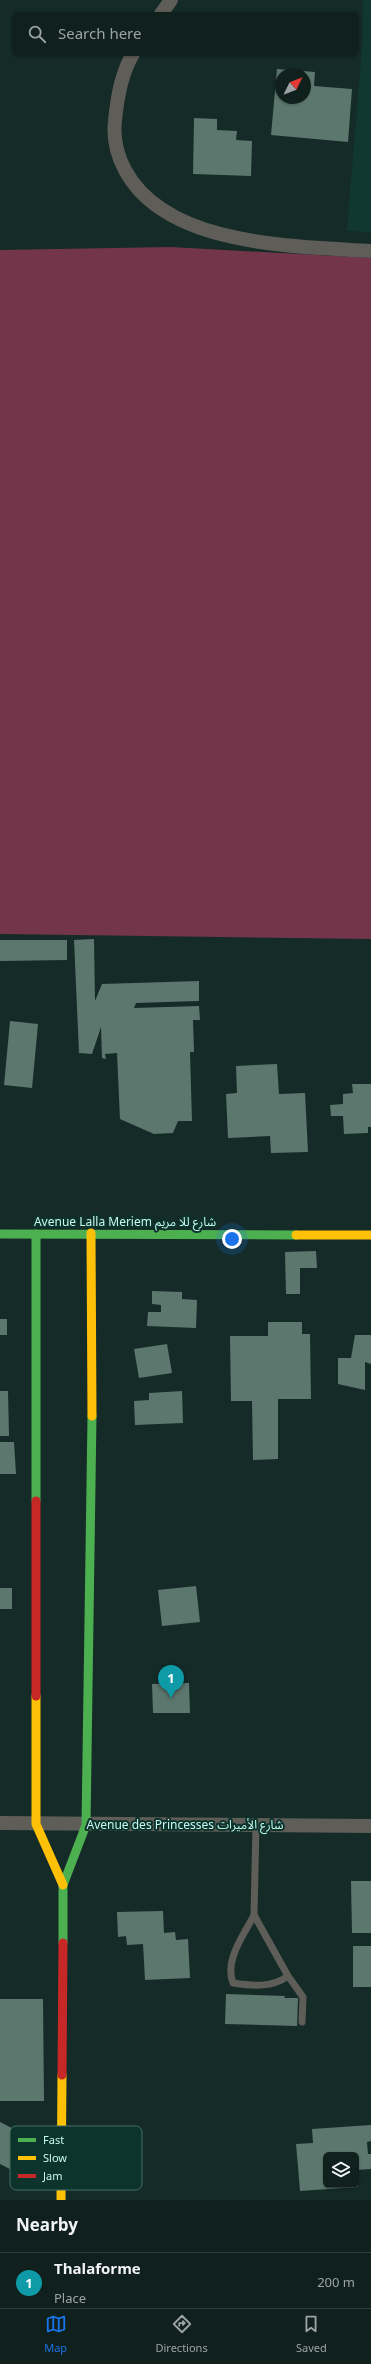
<!DOCTYPE html>
<meta charset="utf-8">
<style>
:root{--surface:#10201d;--page:#1e2d2a;--text:#f1f3f6;--muted:#9ca3a4;--line:#303e3b;--accent:#1a73e8}
body{margin:0;font-family:Georgia,"Noto Sans Arabic",serif;background:var(--page);color:var(--text)}
.controls{position:absolute;right:12px;bottom:12px;display:grid;overflow:hidden;border-radius:6px;box-shadow:0 1px 3px #0004}
.controls button{width:36px;height:36px;display:grid;place-items:center;padding:0;border:0;border-bottom:1px solid var(--line);background:var(--surface);color:var(--text);font:20px sans-serif}
.compass{position:absolute;left:275px;top:68px;width:36px;height:36px;border-radius:50%;background:var(--surface);box-shadow:0 1px 3px #0004;rotate:47deg}
.you{position:absolute;left:232px;top:1239px;width:14px;height:14px;margin:-10px;border:3px solid #fff;border-radius:50%;background:#1a73e8;box-shadow:0 0 0 6px #1a73e833}
.badge{display:grid;place-items:center;width:26px;height:26px;border-radius:50%;background:var(--accent);color:#fff;font-size:13px;font-weight:700}
.pin{position:absolute;translate:-50% -33px;filter:drop-shadow(0 1px 2px #0008)}
.pin::after{content:'';position:absolute;top:21px;width:14px;height:12px;background:inherit;clip-path:polygon(0 0,100% 0,50% 100%)}
.list{margin:0;padding:0;list-style:none}
h2{display:flex;justify-content:space-between;align-items:center;height:52px;margin:0;padding:0 16px;font-size:17px}
h2 small{font-size:13px;font-weight:400;color:var(--muted)}
.list li{display:grid;grid-template-columns:26px 1fr auto;gap:12px;align-items:center;box-sizing:border-box;height:56px;padding:0 16px;border-top:1px solid var(--line)}
.list b{display:block;font-size:15px;white-space:nowrap}
.list p{margin:0;font-size:13px;white-space:nowrap;color:var(--muted)}
.list em{font-size:13px;font-style:normal;color:var(--muted)}
.icon{flex:none;width:22px;height:22px;fill:none;stroke:currentColor;stroke-width:2;stroke-linecap:round;stroke-linejoin:round}
.map{position:relative;flex:none;width:371px;height:2200px;overflow:hidden}
.search{position:absolute;background:var(--surface);box-shadow:0 1px 3px #0004;left:12px;right:12px;top:12px;height:44px;display:flex;align-items:center;gap:10px;box-sizing:border-box;padding:0 14px;border-radius:6px;color:var(--muted);font-size:15px}
.sheet{height:108px;background:var(--surface)}
nav{display:flex;justify-content:space-around;align-items:center;box-sizing:border-box;height:56px;border-top:1px solid var(--line);background:var(--surface);font-size:11px;color:var(--muted)}
nav a{display:grid;justify-items:center;gap:2px}
nav .on{color:var(--accent)}
.map>svg:first-child{display:block}
.built{fill:#103831}
.green{fill:#72354a}
.building{fill:#5c776d;fill-rule:evenodd}
.lines{fill:none;stroke-linecap:round;stroke-linejoin:round}
.lane{stroke:#5f5d57;stroke-width:7}
.street{stroke:#5f5d57;stroke-width:14}
.fast{stroke:#4caf50;stroke-width:9}
.slow{stroke:#ffc107;stroke-width:9}
.jam{stroke:#c62828;stroke-width:9}
.labels{text-anchor:middle;dominant-baseline:central;stroke-width:4;stroke-linejoin:round;paint-order:stroke}
.street-label{font-size:12px;fill:#c6faef;stroke:#0d332d}
.key{fill:#0d332d;stroke:#446f67;stroke-width:1}
.key-label{font-size:11px;fill:#c6faef}
</style>
<div class="map">
<svg width="371" height="2200" viewBox="0 0 371 2200">
<rect width="100%" height="100%" fill="#152b27"/>
<path class="built" d="M363,0H371V232L347,231L363,36Z"/>
<path class="green" d="M171,247L371,258V939L0,934V250Z"/>
<g class="building">
<path d="M277,69L315,72L314,86L352,89L348,142L271,135ZM281,74H305V98H281Z"/>
<path d="M194,118L217,119V130L237,131L236,140L252,141L251,176L193,174Z"/>
<path d="M94,939L95,1001L102,984L199,981V1001L136,1003L134,1008L199,1006L200,1020H193L194,1052H190L192,1121H178L173,1133L154,1134L120,1119L117,1053L105,1054L106,1059L102,1058L101,1027L92,1054L79,1053L74,940Z"/>
<path d="M0,940H67V960L0,961Z"/>
<path d="M10,1021L38,1024L32,1088L4,1085Z"/>
<path d="M277,1064L279,1094L305,1093L308,1152L271,1153L270,1136L228,1138L226,1094L237,1093L236,1066Z"/>
<path d="M352,1084H371V1127H368V1133L344,1134L343,1116H331L330,1105L343,1104V1094L353,1093Z"/>
<path d="M316,1251L317,1268H300V1294H286L285,1252Z"/>
<path d="M152,1291L182,1292V1299L197,1300L196,1328L147,1326L148,1312H161V1305L152,1304Z"/>
<rect x="0" y="1319" width="7" height="16"/>
<path d="M268,1322H302V1334H310L311,1399H278V1459L253,1460L252,1401H231L230,1336H268Z"/>
<path d="M355,1335H371V1364L365,1362V1390L338,1384V1358H351Z"/>
<path d="M167,1344L172,1373L139,1378L134,1349Z"/>
<path d="M0,1391H8L9,1436H0Z"/>
<path d="M182,1391L183,1423L135,1425L134,1401L149,1400V1393Z"/>
<path d="M0,1442H14L16,1474H0Z"/>
<path d="M196,1586L200,1622L162,1626L158,1590Z"/>
<rect x="0" y="1588" width="12" height="21"/>
<path d="M189,1683L190,1713H153L152,1684Z"/>
<path d="M351,1881H371V1933H352Z"/>
<path d="M163,1911L164,1933L175,1932L176,1940L188,1939L190,1978L145,1980L143,1944L127,1945L126,1936L118,1937L117,1912Z"/>
<rect x="353" y="1946" width="18" height="41"/>
<path d="M226,1994L285,1996L284,1998H298L297,2026L225,2024Z"/>
<path d="M0,1999H43L44,2101H0Z"/>
<path d="M0,2122L39,2142L22,2175L0,2164Z"/>
<path d="M371,2125V2141L367,2142L368,2154H371V2169L356,2170V2155H326V2185H356L357,2181L358,2187L300,2191L296,2144L313,2143L312,2129Z"/>
</g>
<g class="lines">
<g class="lane">
<path d="M256,1825L254,1915L288,1976L303,1997L302,2022"/>
<path d="M254,1915C244,1935 224,1960 233,1983C252,1986 272,1988 288,1976"/>
</g>
<g class="street">
<path d="M161,14L171,0"/>
<path d="M133,54C121,73 117,99 115,121C113,138 117,155 125,170C166,247 295,246 371,251"/>
<path d="M0,1823L371,1826"/>
</g>
<g class="fast">
<path d="M0,1234L296,1235"/>
<path d="M36,1234V1501"/>
<path d="M63,1943V1885L86,1825L92,1416"/>
</g>
<g class="slow">
<path d="M91,1233L92,1416"/>
<path d="M296,1235H371"/>
<path d="M36,1696V1824L63,1885"/>
<path d="M61,2200L62,2075"/>
</g>
<g class="jam">
<path d="M36,1501V1696"/>
<path d="M62,2075L63,1943"/>
</g>
</g>
<g class="labels">
<g class="street-label">
<text x="125" y="1222">Avenue Lalla Meriem شارع للا مريم</text>
<text x="185" y="1825">Avenue des Princesses شارع الأميرات</text>
</g>
</g>
<rect x="10" y="2126" width="132" height="64" rx="6" class="key"/>
<rect x="18" y="2138" width="18" height="4" fill="#4caf50"/>
<rect x="18" y="2156" width="18" height="4" fill="#ffc107"/>
<rect x="18" y="2174" width="18" height="4" fill="#c62828"/>
<g class="key-label">
<text x="43" y="2144">Fast</text>
<text x="43" y="2162">Slow</text>
<text x="43" y="2180">Jam</text>
</g>
</svg>
<div class="controls">
<button><svg class="icon" aria-label="layers" viewBox="0 0 24 24"><path d="M12 4l9 5-9 5-9-5zM3 14l9 5 9-5"/></svg></button>
</div>
<svg class="compass" viewBox="-18 -18 36 36"><path d="M0-13l5 13h-10z" fill="#e53935"/><path d="M0 13l5-13h-10z" fill="#9ca3a4"/></svg>
<div class="you"></div>
<div class="pin badge" style="left:171px;top:1698px;background:#0f9aa8">1</div>
<div class="search"><svg class="icon" aria-label="search" viewBox="0 0 24 24"><circle cx="10" cy="10" r="6"/><path d="M15 15l6 6"/></svg>Search here</div>
</div>
<section class="sheet">
<h2>Nearby<small></small></h2>
<ul class="list">
<li><span class="badge" style="background:#0f9aa8">1</span><div><b>Thalaforme</b><p>Place</p></div><em>200 m</em></li>
</ul>
</section>
<nav>
<a class="on"><svg class="icon" aria-label="map" viewBox="0 0 24 24"><path d="M3 6l6-2 6 2 6-2v14l-6 2-6-2-6 2zM9 4v14M15 6v14"/></svg>Map</a>
<a><svg class="icon" aria-label="directions" viewBox="0 0 24 24"><path d="M12 3l9 9-9 9-9-9zM9 14v-3h6M13 9l2 2-2 2"/></svg>Directions</a>
<a><svg class="icon" aria-label="saved" viewBox="0 0 24 24"><path d="M7 4h10v16l-5-4-5 4z"/></svg>Saved</a>
</nav>
